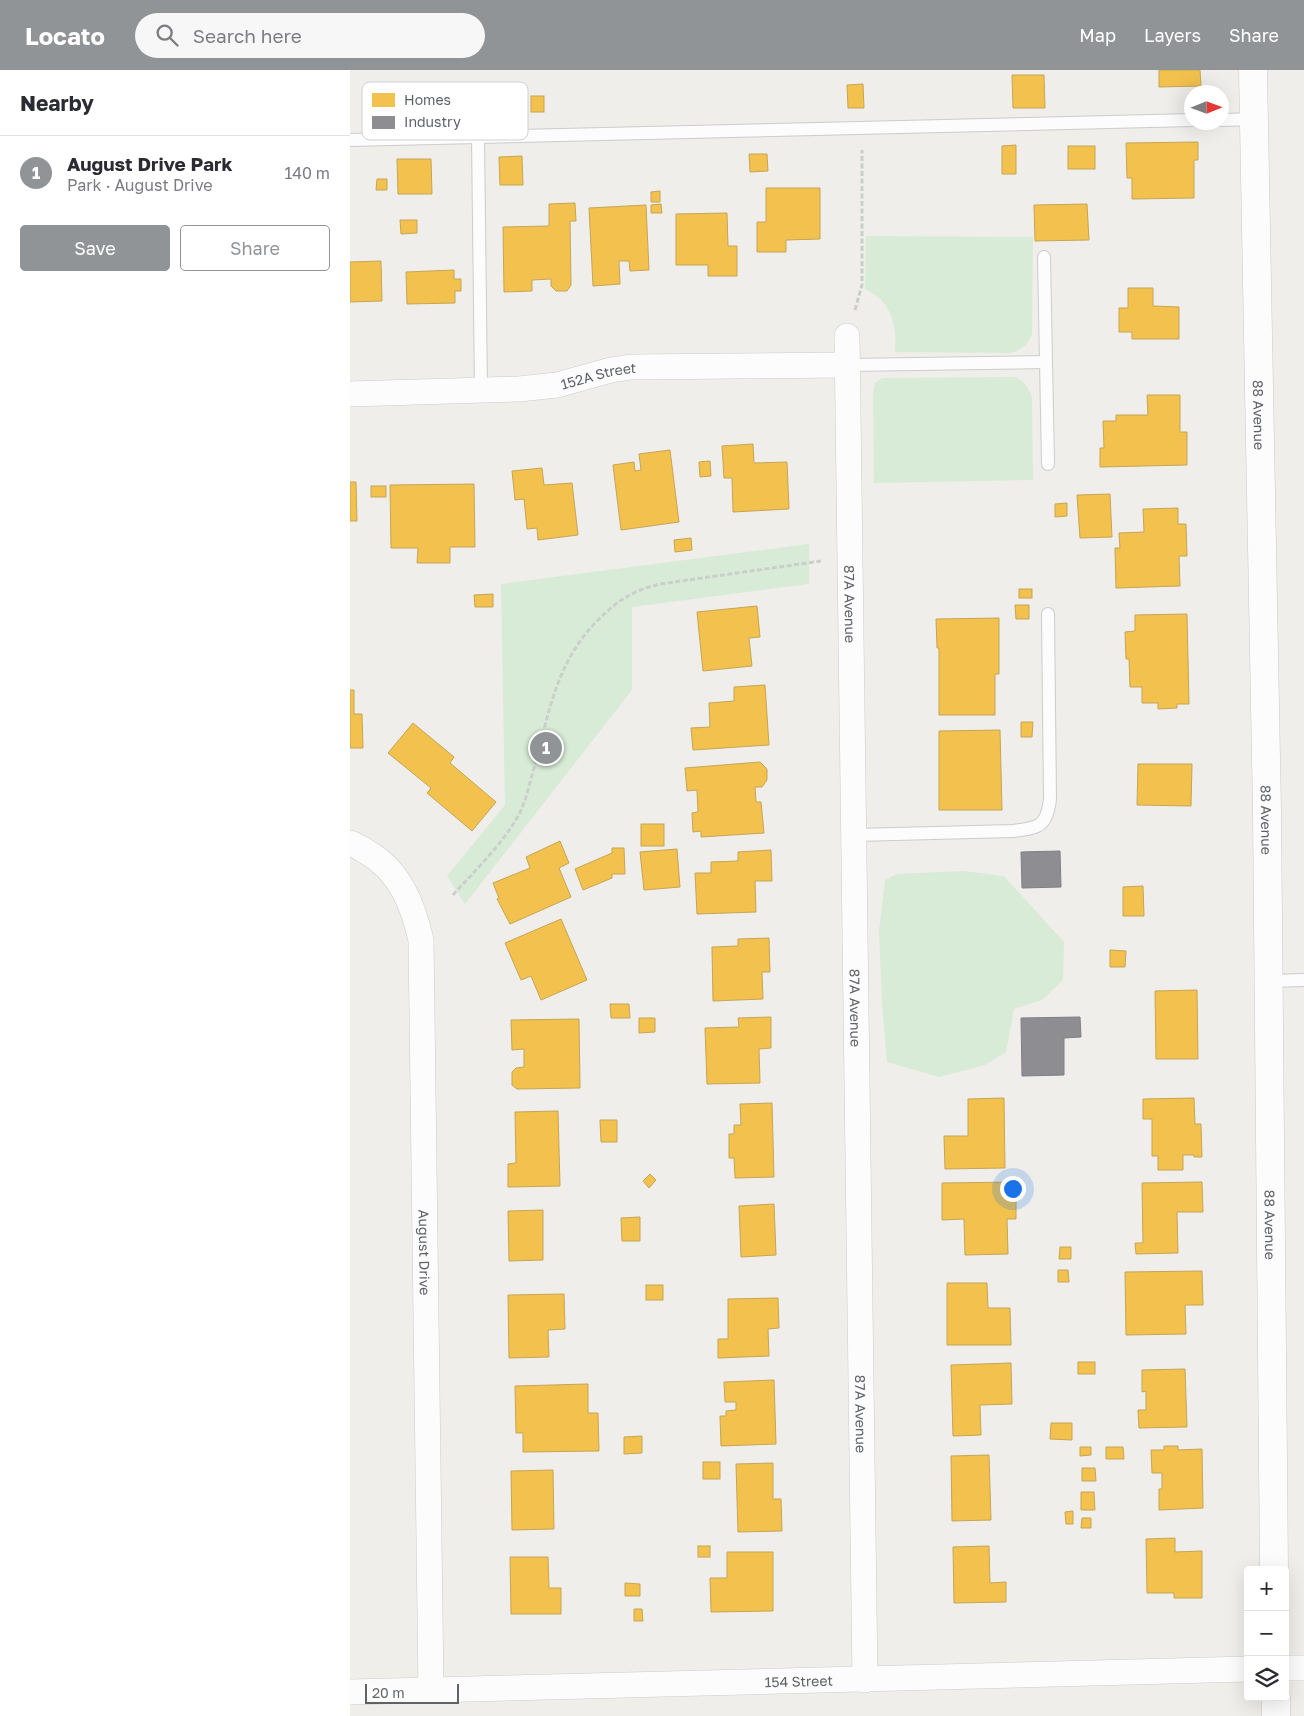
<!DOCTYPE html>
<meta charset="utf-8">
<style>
:root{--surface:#fff;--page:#f7f7f7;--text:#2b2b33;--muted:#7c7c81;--line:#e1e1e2;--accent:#919496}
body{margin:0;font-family:"Golos Text",sans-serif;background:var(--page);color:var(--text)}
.controls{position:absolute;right:15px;bottom:15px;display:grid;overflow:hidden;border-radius:5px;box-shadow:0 5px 20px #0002}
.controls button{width:45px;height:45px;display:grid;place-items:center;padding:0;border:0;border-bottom:1px solid var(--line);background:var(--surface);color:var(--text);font:25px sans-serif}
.compass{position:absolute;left:834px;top:15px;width:45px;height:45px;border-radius:50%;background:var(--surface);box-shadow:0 5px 20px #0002;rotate:89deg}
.scale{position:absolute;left:15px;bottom:12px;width:94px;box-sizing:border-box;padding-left:5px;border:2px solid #5f6368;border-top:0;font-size:14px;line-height:18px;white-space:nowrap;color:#5f6368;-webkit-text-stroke:4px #fff;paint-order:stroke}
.you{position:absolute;left:662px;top:1118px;width:18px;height:18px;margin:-12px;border:4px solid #fff;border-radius:50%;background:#1a73e8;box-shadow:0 0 0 8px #1a73e833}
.badge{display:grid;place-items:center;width:32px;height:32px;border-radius:50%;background:var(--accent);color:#fff;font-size:16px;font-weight:700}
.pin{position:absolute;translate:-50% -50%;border:2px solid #fff;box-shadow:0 1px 5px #0006}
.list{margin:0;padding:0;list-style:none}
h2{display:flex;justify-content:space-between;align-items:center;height:65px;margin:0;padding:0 20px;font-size:21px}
h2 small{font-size:16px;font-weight:400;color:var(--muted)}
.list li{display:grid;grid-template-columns:32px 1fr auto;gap:15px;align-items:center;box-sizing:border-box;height:75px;padding:0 20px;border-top:1px solid var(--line)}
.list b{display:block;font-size:19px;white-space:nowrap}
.list p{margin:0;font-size:16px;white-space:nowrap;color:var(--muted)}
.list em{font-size:16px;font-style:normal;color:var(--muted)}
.actions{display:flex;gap:10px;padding:15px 20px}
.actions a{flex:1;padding:11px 0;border:1px solid var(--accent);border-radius:5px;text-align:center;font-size:18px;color:var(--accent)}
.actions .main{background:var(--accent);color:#fff}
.icon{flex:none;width:28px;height:28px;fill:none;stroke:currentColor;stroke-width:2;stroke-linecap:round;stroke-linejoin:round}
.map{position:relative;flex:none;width:954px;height:1646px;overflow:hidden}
header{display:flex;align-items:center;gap:30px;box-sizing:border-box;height:70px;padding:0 25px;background:var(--accent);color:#fff}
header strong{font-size:24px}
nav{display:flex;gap:28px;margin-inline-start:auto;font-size:18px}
.search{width:350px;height:45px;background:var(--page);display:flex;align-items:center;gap:12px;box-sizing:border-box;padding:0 18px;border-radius:28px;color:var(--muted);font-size:19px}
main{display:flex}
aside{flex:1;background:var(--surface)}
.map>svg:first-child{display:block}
.green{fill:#d8ebd6}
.homes{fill:#f2c14e;stroke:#c6a556}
.industry{fill:#8d8d92;stroke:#7f8085}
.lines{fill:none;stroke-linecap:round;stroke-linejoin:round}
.service-casing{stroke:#cbcccc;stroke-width:14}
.minor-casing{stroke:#cbcccc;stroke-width:26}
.secondary-casing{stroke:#cacacb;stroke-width:29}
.path{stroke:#cacfcc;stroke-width:3;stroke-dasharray:5 2.5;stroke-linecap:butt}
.service{stroke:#fdfcfc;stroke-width:12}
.minor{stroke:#fdfcfc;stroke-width:25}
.secondary{stroke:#fdfcfc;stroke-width:28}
.labels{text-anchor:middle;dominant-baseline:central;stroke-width:5;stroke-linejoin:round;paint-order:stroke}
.street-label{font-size:14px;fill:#5f6368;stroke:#fff}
.key{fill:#fff;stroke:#cfd0d2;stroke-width:1}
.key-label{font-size:14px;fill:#5f6368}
</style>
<header>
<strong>Locato</strong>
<div class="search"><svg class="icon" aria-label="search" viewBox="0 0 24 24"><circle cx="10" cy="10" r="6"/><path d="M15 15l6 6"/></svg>Search here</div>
<nav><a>Map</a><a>Layers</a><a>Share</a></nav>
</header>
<main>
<aside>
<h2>Nearby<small></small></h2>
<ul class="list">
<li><span class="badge">1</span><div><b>August Drive Park</b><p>Park · August Drive</p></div><em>140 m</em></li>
</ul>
<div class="actions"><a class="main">Save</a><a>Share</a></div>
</aside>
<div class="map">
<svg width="954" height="1646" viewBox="0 0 954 1646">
<rect width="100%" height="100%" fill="#efeeea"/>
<g class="green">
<path d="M516,166L683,167L682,264C677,275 672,280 661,283L545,282C547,256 542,231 515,219Z"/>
<path d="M665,307C675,311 678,317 682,328L683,410L524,413L523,324L525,313L532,308Z"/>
<path d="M459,474V514L282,537V620L115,834L97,806L155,735L151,514Z"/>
<path d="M613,801L654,806L714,872L713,910L692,930L664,939L656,982L635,995L589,1007L537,992L532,933L529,861L535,810L547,804Z"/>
</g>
<g class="homes">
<path d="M809,0H850L851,16L809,17Z"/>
<path d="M662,5H694L695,38H663Z"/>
<path d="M513,14L514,38H498L497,15Z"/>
<rect x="181" y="26" width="13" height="16"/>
<path d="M848,72V90H844V128L782,129V108H777L776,73Z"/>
<path d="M666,75V104H652V76Z"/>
<rect x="718" y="76" width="27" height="23"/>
<path d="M399,84H417L418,101L400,102Z"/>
<path d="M172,86L173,115H150L149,87Z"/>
<path d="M47,89H81L82,124H48Z"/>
<path d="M27,109H37V120H26Z"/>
<path d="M416,118H470V169L436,170V182H407V152H416Z"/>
<path d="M310,121V132H301V122Z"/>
<path d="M225,133L226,151H220L221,215L217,221H206L201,216V209L182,210V221L154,222L153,157L199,156V134Z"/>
<path d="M311,134L312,143H301V135Z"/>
<path d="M737,134L739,170L685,171L684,135Z"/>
<path d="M296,135L299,200L280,201L279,191H269L270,214L243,216L239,138Z"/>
<path d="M377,143L378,176H387V206H358V195H326V144Z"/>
<path d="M50,150H67V163L51,164Z"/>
<path d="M31,191L32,231L0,232V192Z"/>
<path d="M104,200V209H111V221H105V233L57,234L56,202Z"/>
<path d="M778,218H803V236L829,237V269H782V262H769V238H778Z"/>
<path d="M797,325H830V362H837V395L750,397V378H754L753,351H766V345H798Z"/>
<path d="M403,374L404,393L437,392L439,439L383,442L382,408H374L372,376Z"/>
<path d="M320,380L329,452L271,460L263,395L284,392L285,401L291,400L289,384Z"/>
<path d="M360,391L361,406L350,407L349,392Z"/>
<path d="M192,398L194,415L222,413L228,465L188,470L187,458L177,459L174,429L165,430L162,401Z"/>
<path d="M0,412H6L7,451H0Z"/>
<path d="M124,414L125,477H100V493H67L68,478H41L40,415Z"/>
<rect x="21" y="416" width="15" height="11"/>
<path d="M760,424L762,467L730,468L727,425Z"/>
<path d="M717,433V446L705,447V434Z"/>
<path d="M828,438V454H836L837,486H829L830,516L766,518L765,478H770L769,463L794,462L793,439Z"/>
<path d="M341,468L342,480L325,482L324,470Z"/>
<rect x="669" y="519" width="13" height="9"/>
<path d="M143,524V537H125L124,525Z"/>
<path d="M665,535H679V549H666Z"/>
<path d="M407,536L410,567L399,568L402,596L353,601L347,542Z"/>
<path d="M837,544L839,634H827V638L808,639V633H792V617H780L779,589H776L775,562L785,561V545Z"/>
<path d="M649,548V604H645V645H589V578H587L586,549Z"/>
<path d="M415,615L419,675L343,680L341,658L360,657L359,633L384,631V617Z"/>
<path d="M0,620H4V644H12L13,678H0Z"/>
<path d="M671,652H683L682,667H671Z"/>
<path d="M63,653L104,687L100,693L146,732L122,761L77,723L81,718L38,683Z"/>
<path d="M650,660L652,740H589V661Z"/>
<path d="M410,692L417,699V710L412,717H405L406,732H411L414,763L351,767V761L343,762L342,743L348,742L347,720L337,721L335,698Z"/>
<path d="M788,694H842L841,736L787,735Z"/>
<rect x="291" y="754" width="23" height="22"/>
<path d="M210,771L219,793L209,798L221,827L160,854L147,829L149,828L143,813L180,798L176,787Z"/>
<path d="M262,778H274L275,804H262V808L233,820L225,799L262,783Z"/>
<path d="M327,779L330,817L294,820L290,782Z"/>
<path d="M421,780L422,811H405L406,842L347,844L345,803H361V792L388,791V782Z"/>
<path d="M793,816L794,846H773V817Z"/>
<path d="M211,849L237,910L191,930L181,906L171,910L155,873Z"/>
<path d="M419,868L420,902H412L413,929L363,931L362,877L388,876V869Z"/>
<path d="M760,880L776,881L775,897H760Z"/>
<path d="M847,920L848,989H806L805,921Z"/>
<path d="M260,934H279L280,948H261Z"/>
<path d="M421,947V978L409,979L410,1013L357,1014L355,958L389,957L388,948Z"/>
<path d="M289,948H305V962L289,963Z"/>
<path d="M229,949L230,1018L167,1019L162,1015V1002L166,998L174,997V979L162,980L161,950Z"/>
<path d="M654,1028L655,1098L595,1099L594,1066H618V1029Z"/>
<path d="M844,1028L845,1054H851L852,1087H844V1085H833V1100H808V1086H802V1049H793V1029Z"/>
<path d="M422,1033L424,1107L385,1108L384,1088H379V1064H384V1055H391L390,1034Z"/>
<path d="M208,1041L210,1116L158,1117V1094L166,1093L165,1042Z"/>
<path d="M250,1050H267V1072H251Z"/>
<path d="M300,1104L306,1110L299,1118L293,1111Z"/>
<path d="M666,1112V1149H657L658,1184L615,1185L614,1149L592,1150V1113Z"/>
<path d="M852,1112L853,1142H827L828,1183L786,1184L785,1173H793L792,1113Z"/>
<path d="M424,1134L426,1185L391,1187L389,1136Z"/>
<path d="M193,1140V1190L159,1191L158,1141Z"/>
<path d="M290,1147V1171H272L271,1148Z"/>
<path d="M710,1177H721V1189H709Z"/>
<path d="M708,1200H718L719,1212H708Z"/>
<path d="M852,1201L853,1235H835L836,1264L776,1265L775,1202Z"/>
<path d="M597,1213H637L638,1238H660L661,1275H597Z"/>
<rect x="296" y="1215" width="17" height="15"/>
<path d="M214,1224L215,1259L198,1260L199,1287L159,1288L158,1225Z"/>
<path d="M428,1228L429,1258L418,1259L419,1286L368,1288V1269H378V1229Z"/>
<rect x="728" y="1292" width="17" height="12"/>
<path d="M661,1293L662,1334L630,1335L631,1365L603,1366L601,1295Z"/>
<path d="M835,1299L837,1357L789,1358L788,1340H796V1321L792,1322V1300Z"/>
<path d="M424,1310L426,1374L371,1376L370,1346H376V1341L386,1340V1332H375L374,1312Z"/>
<path d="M238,1314V1343H248L249,1381L173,1382V1363H166L165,1316Z"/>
<path d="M701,1353H722V1370L700,1369Z"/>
<path d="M292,1366V1383L274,1384V1367Z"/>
<path d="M814,1376H828V1380L852,1379L853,1438L809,1440V1419H812V1403H802L801,1380H814Z"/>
<path d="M730,1377H741V1385L730,1386Z"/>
<path d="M756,1377H773L774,1389H756Z"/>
<path d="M639,1385L641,1450L602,1451L601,1386Z"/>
<rect x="353" y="1392" width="17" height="17"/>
<path d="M423,1393V1429H431L432,1461L388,1462L386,1394Z"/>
<path d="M732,1398H745L746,1411H732Z"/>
<path d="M203,1400L204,1459L162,1460L161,1401Z"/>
<path d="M731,1422H744L745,1440H731Z"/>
<path d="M723,1441V1454H716L715,1442Z"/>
<path d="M732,1448H741V1458H731Z"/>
<path d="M825,1468V1482L852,1481V1528H824V1523H797L796,1469Z"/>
<rect x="348" y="1476" width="12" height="11"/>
<path d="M639,1476L640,1513L656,1512V1532L604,1533L603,1477Z"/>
<path d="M377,1482H423V1541L361,1542L360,1508H377Z"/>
<path d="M160,1487H198L199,1518H211V1544H161Z"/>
<path d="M275,1513L290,1514V1526H275Z"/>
<path d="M284,1539H292L293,1551H284Z"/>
</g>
<g class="industry">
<path d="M710,781L711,817L672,818L671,782Z"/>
<path d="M730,947L731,967L714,968V1005L672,1006L671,948Z"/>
</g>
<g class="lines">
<g class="service-casing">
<g id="service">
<path d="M872,50L904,49"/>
<path d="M128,67L131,321"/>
<path d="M0,70L842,50"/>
<path d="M694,187L698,394"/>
<path d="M498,295L696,292"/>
<path d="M505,765L663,761C688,758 697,757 700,729L698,544"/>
<path d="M919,911L954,910"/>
</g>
</g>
<g class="minor-casing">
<g id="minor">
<path id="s1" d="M497,266L515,1610"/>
<path id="s2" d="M0,324L169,319L207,315L261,300L281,297L498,295"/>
<path id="s3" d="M0,773C6,775 12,779 17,782C50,801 63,835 71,870L81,1620"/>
<path d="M935,1598H954"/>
<path id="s4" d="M0,1622L898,1599"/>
</g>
</g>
<g class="secondary-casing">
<g id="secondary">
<path id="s5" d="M903,0L917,741L924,1500"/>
<path d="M926,1627V1646"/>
</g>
</g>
<g class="path">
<path d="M505,240L512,215V80"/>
<path d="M103,825C125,800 159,768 172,738C177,726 180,712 184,698C199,643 206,592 248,550C268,530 282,521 310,514L471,491"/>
</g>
<use href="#service" class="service"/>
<use href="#minor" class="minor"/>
<use href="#secondary" class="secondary"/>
</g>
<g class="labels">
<g class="street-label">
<text stroke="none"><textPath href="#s2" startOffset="250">152A Street</textPath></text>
<text stroke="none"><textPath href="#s5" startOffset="345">88 Avenue</textPath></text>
<text stroke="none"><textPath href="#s1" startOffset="268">87A Avenue</textPath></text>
<text stroke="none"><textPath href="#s5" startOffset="750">88 Avenue</textPath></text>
<text stroke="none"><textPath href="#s1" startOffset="672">87A Avenue</textPath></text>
<text stroke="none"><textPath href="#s5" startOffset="1155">88 Avenue</textPath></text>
<text stroke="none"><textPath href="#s3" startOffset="438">August Drive</textPath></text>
<text stroke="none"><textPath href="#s1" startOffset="1078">87A Avenue</textPath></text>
<text stroke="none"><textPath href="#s4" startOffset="449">154 Street</textPath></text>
</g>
</g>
<rect x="12" y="12" width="166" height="58" rx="8" class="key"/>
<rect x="22" y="23" width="23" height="14" fill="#f2c14e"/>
<rect x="22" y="46" width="23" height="13" fill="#8d8d92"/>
<g class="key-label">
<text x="54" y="35">Homes</text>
<text x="54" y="57">Industry</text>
</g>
</svg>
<div class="controls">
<button>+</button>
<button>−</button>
<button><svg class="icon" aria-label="layers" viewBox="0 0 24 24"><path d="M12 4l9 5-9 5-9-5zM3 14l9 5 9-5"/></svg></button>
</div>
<svg class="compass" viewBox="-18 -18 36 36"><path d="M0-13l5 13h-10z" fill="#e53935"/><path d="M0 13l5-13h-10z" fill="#7c7c81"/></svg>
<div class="scale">20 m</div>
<div class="you"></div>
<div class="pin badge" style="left:196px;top:678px">1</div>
</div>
</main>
